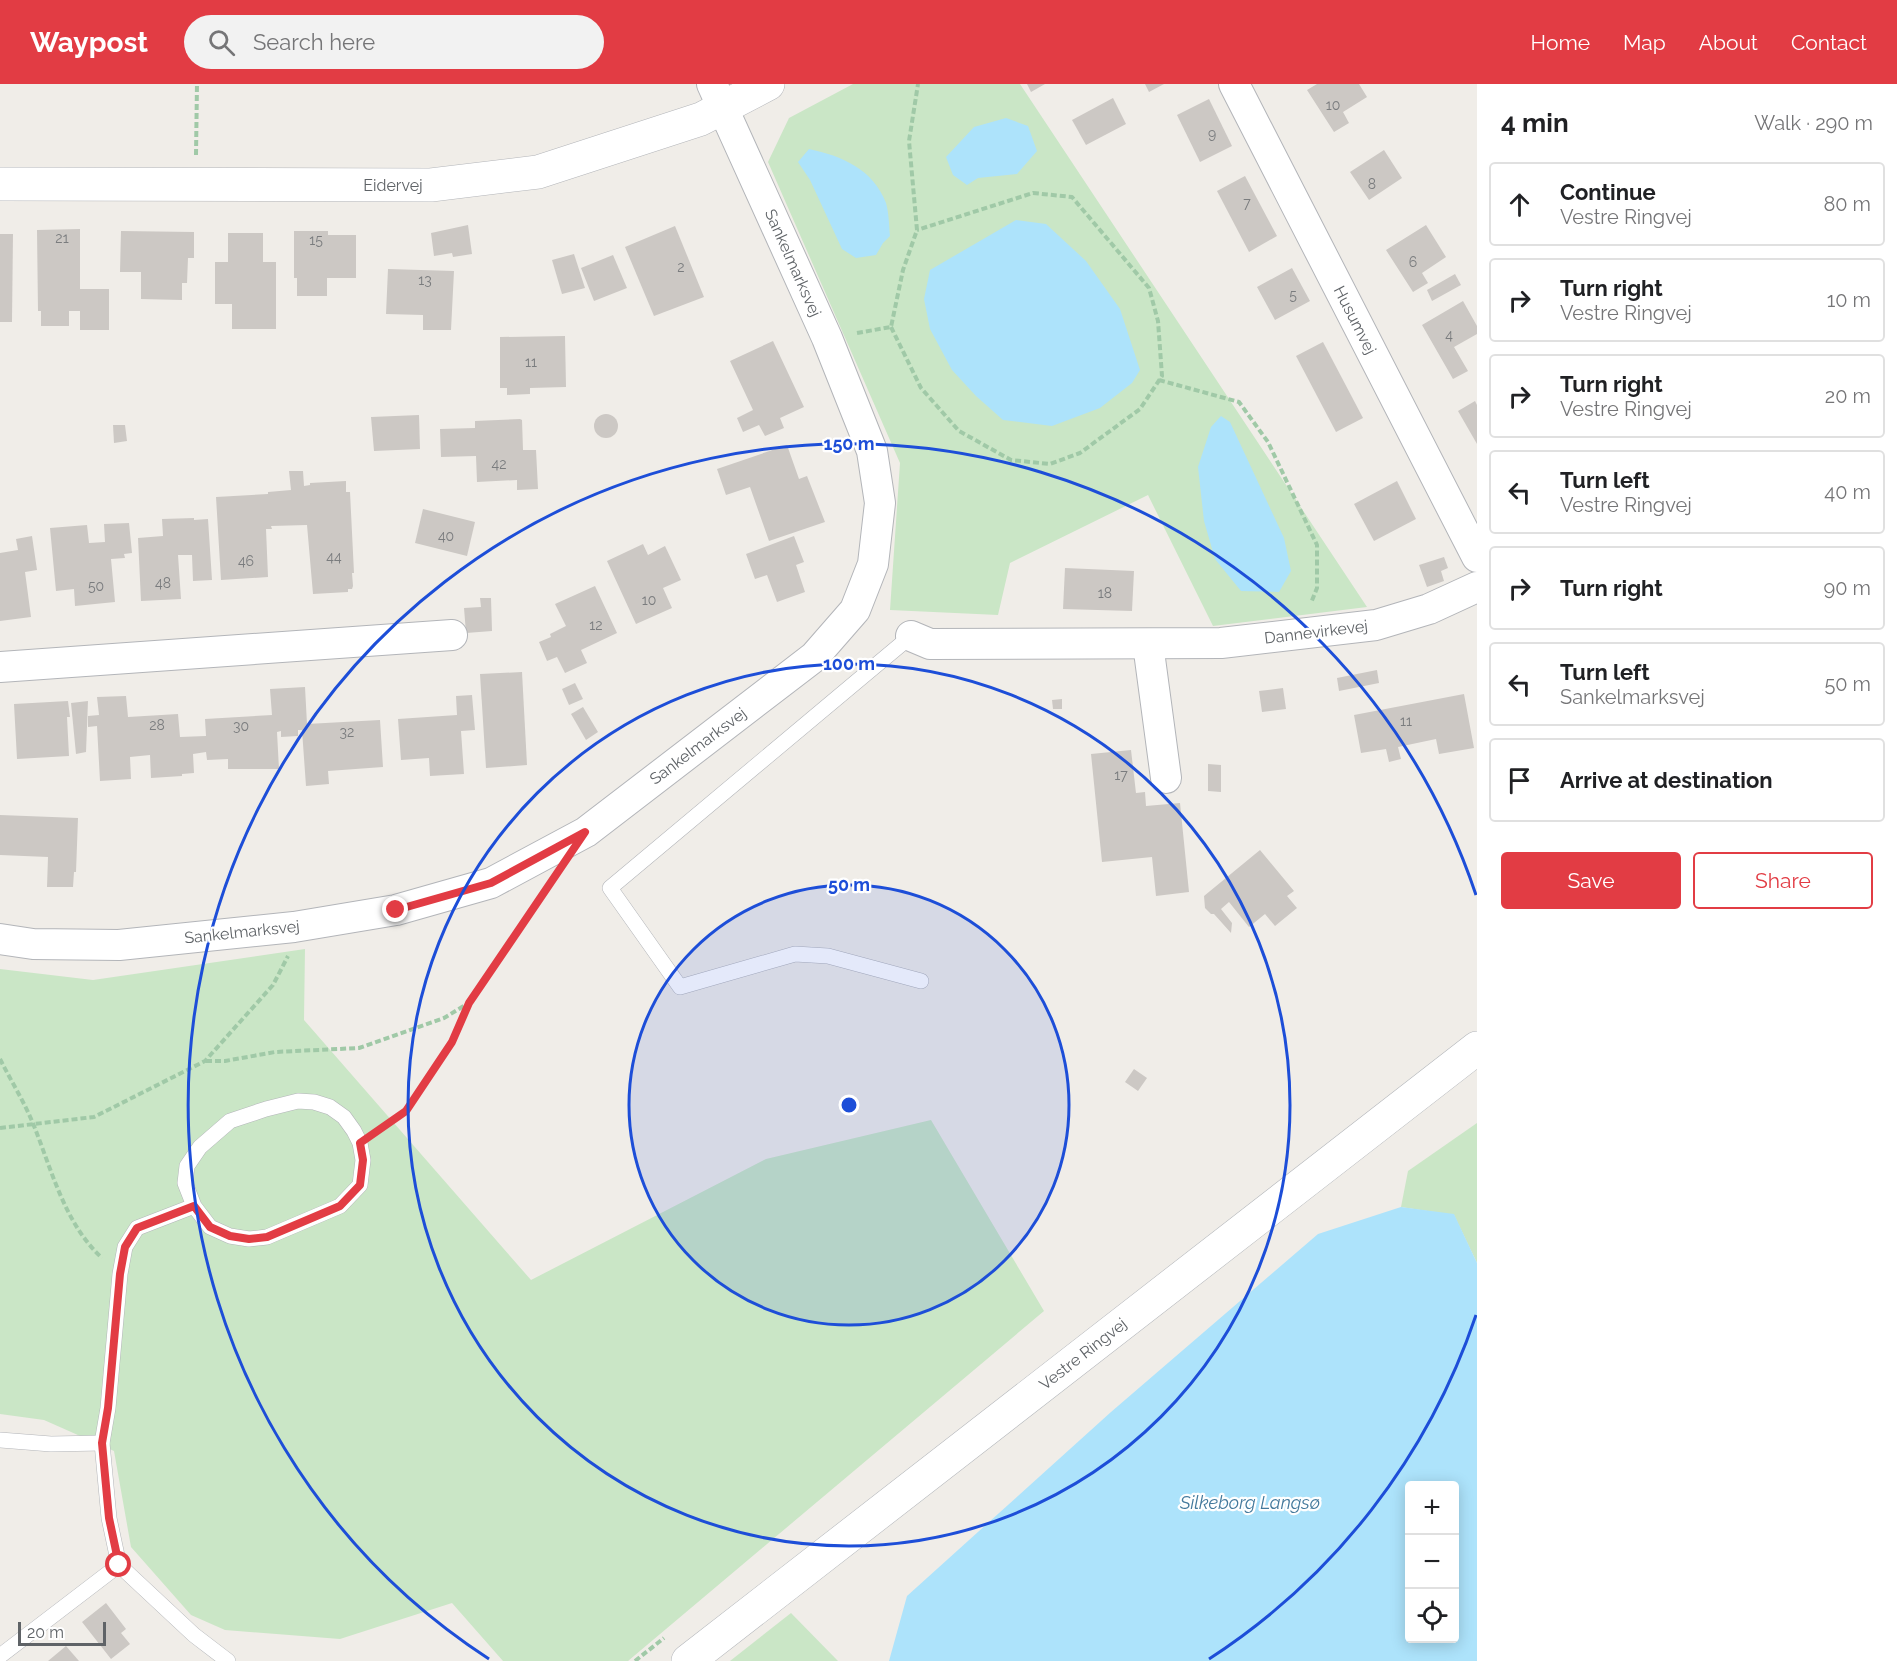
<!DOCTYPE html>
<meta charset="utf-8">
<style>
:root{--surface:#fff;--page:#f2f2f2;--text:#202124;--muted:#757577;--line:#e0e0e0;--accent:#e23c44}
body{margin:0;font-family:Raleway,sans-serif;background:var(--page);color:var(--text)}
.controls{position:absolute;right:18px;bottom:18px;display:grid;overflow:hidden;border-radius:6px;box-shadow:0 3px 15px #0003}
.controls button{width:54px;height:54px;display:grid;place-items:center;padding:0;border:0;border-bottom:2px solid var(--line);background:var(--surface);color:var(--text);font:30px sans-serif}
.scale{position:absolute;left:18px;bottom:15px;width:88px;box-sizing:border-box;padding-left:6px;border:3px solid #5f6367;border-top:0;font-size:16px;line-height:21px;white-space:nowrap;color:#5f6367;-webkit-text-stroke:4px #fff;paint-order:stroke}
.stop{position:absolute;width:18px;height:18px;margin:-14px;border:4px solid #e23c44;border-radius:50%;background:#fff}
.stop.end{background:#e23c44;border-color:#fff;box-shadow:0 2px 6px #0008}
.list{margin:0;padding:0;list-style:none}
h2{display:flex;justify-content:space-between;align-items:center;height:78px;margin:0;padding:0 24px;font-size:26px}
h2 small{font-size:20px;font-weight:400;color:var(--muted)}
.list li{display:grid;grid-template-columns:39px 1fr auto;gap:18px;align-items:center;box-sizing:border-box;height:84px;margin:0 12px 12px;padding:0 12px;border:2px solid var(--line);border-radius:6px}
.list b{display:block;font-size:22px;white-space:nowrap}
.list p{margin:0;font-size:20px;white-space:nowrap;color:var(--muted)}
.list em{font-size:20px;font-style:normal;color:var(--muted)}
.actions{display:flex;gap:12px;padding:18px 24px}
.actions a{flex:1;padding:14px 0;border:2px solid var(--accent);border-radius:6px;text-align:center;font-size:21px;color:var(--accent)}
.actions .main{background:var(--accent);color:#fff}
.icon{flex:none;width:33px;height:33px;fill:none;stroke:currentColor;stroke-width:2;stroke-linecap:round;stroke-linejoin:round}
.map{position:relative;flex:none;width:1477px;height:1577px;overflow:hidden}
header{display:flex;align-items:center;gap:36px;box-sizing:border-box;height:84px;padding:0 30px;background:var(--accent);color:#fff}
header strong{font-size:28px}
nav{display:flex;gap:33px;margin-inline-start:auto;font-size:21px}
.search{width:420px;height:54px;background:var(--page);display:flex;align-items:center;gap:15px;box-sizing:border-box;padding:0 21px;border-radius:33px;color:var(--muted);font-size:22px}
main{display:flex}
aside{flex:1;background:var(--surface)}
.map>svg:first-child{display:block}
.green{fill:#cae6c6}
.water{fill:#ade3fb;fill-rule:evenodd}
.building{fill:#ccc8c4}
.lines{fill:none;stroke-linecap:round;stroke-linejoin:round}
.service-casing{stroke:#b3b5b9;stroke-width:16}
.minor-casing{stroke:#b3b5b9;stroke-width:32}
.tertiary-casing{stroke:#b3b5b9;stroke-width:34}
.secondary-casing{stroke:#b4b7bb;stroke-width:34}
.path{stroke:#a0c9a7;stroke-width:4;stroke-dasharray:6 3;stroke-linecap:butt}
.service{stroke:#fff;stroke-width:15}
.minor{stroke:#fff;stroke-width:30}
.tertiary{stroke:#fff;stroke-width:33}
.secondary{stroke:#fff;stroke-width:33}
.route{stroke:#e23c44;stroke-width:8}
.ring{fill:none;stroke:#1d4ed8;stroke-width:3}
.labels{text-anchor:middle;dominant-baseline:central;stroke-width:4.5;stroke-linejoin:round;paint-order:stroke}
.number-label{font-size:14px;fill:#7a7c7e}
.street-label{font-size:16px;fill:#5f6367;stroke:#fff}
.water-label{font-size:18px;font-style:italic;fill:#43799c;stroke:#fff}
.centre{fill:#1d4ed8;stroke:#fff;stroke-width:3}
.ring-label{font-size:18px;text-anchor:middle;font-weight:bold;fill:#1d4ed8;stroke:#fff;stroke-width:4.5;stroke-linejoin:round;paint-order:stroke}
</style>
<header>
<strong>Waypost</strong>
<div class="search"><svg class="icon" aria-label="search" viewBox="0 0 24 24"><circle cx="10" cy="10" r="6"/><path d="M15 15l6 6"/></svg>Search here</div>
<nav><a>Home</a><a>Map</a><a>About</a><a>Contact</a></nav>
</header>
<main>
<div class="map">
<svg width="1477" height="1577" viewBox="0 0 1477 1577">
<rect width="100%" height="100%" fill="#f0ede8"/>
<g class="green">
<path d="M853,0H1020L1367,523L1213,542L1148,411L1010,479L998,531L890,526L900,379L768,78L789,34Z"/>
<path d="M305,865L304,936L531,1196L766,1075L931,1036L1044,1227L628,1577H503L452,1519L340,1555L225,1546L191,1531L131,1463L114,1367L44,1336L0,1330V885L93,896Z"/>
<path d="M1477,1039V1179L1454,1131L1401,1123L1408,1087Z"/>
<path d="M791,1529L838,1577H730Z"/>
</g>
<g class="water">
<path d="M1006,34L1028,42L1037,67L1017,90L978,94L967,101L953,91L946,73L974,43Z"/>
<path d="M809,65C842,72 873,85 886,119C889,129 889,142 890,152L883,159L876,171L856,174L842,165L810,96L798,78Z"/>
<path d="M1016,136L1046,140L1086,177L1120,225L1140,286L1132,299L1100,324L1052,342L1003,336L976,312L952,286L930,245L924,215L930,186Z"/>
<path d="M1221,332L1230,338L1284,454L1291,487L1279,508L1241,507L1215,475L1204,437L1198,383L1211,343Z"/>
<path d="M1401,1123L1454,1130L1477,1179V1577H889L907,1512L1111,1328L1318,1150ZM1410,1402H1454V1554H1410Z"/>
</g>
<g class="building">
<path d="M1027,0H1045L1031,8Z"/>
<path d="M1145,0H1164L1149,8Z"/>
<path d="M1317,0H1359L1367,13L1343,28L1349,39L1334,48L1307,6Z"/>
<path d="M1113,14L1126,40L1086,61L1072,36Z"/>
<path d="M1209,15L1232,62L1200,78L1177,31Z"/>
<path d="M1384,66L1402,94L1369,116L1350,88Z"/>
<path d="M1245,92L1277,152L1249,168L1217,107Z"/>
<path d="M468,141L472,170L453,173L452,169L434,172L431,149Z"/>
<path d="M1426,141L1446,173L1422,189L1428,199L1413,208L1386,166Z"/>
<path d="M675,142L704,213L654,232L625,163Z"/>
<path d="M80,145V205H109V246H80V227H69V242H41V227H38L37,146Z"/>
<path d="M121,147L194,148V174H188L187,199H182V216L141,215V188H120Z"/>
<path d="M294,147H328V151H356V194H327V212H297V194H294Z"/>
<path d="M228,149H263V178H276V245H232V220H215V178H228Z"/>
<path d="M0,150H13L12,238H0Z"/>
<path d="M574,170L585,204L562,210L552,176Z"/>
<path d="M613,171L627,204L594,217L581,184Z"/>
<path d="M1292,184L1310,217L1275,236L1257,203Z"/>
<path d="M388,185L454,187L451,246H423V231L386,230Z"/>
<path d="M1455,190L1461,201L1432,217L1427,206Z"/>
<path d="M1463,217L1477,242V250L1454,263L1468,287L1453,295L1422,241Z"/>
<path d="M565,252L566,303L530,304V310L507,311V304H500V253Z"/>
<path d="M773,257L804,323L780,334L784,344L765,352L759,341L743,348L737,334L753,326L730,277Z"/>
<path d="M1323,258L1363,334L1336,348L1296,272Z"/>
<path d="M1475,317L1477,321V360L1458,327Z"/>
<circle cx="606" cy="342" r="12"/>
<path d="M419,331L420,365L374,367L371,333Z"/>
<path d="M520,335L522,336L523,366H536L538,405L517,406V396L477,398L476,372L441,373L440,345L475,344V337Z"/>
<path d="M113,341H125L127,357L114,359Z"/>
<path d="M787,361L799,395L807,392L825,438L769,457L750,403L726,411L717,385Z"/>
<path d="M289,387H303L304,402L310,401V399L346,397V408H350L354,489H352L353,502L352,505H348V508L313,510L307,441L271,442L272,445H266L268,493L221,496L216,413L268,410V408L291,406Z"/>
<path d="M1397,397L1416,435L1374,457L1354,420Z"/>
<path d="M423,425L475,438L467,472L415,459Z"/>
<path d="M194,434V436L208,435L212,496L193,497L192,471H178L181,515L141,517L138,454L163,452L162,435Z"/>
<path d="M129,439L132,469L124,470L125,474L111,475L115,518L75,522L74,505L56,507L50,444L87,441L89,459L105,458L104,440Z"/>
<path d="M32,452L37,486L25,488L31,533L0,537V469L18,466L16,455Z"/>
<path d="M794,452L804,478L796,481L805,508L777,518L767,491L755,495L746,470Z"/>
<path d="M643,460L648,471L665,462L681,496L663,504L672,524L636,540L607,477Z"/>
<path d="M1444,473L1448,484L1441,487L1444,497L1427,503L1419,481Z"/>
<path d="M1065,484L1134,487L1132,527L1063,525Z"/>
<path d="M595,502L617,549L581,566L587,579L565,589L557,573L547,577L539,558L551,553L550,550L566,542L555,520Z"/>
<path d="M480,514H491L492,547L466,549L464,524L481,523Z"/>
<path d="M1377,586L1379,599L1339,607L1337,594Z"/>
<path d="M522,588L527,681L486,684L480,590Z"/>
<path d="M575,599L583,615L569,621L562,605Z"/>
<path d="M305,603L307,640L380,636L383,683L328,687L329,700L306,702L302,646H298V652L281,653V647L277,648L279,685H228V675L207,676L206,668L193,670L194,689L182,690V692L151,694L150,671L130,673L131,695L100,697L97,642L88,643V632L99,631L97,613L126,612L128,633L178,630L180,653L206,652L205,635L272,631L270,605Z"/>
<path d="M1283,604L1286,625L1262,628L1259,607Z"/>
<path d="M1464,610L1474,664L1439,670L1436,655L1398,663L1401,675L1389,678L1386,665L1361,669L1354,631Z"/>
<path d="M472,611L475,646L461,647L464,690L430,692L429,674L401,676L398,635L457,631L456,612Z"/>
<path d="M1062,615V625H1053L1052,616Z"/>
<path d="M68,617L70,633H67L69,672L17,675L14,620Z"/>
<path d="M88,617L86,668L76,670L71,619Z"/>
<path d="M583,623L598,648L586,656L571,630Z"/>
<path d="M1131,666L1136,709L1145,708L1146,722L1180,719L1189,808L1156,812L1152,773L1102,778L1091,670Z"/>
<path d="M1208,680L1221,681V708L1208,707Z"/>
<path d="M0,731L78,734L76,788H74L73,803H47L48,773L0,771Z"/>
<path d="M1260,766L1294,807L1287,812L1297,824L1275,842L1265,830L1249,843L1229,818L1221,825L1232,839L1231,849L1214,830H1211L1205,824L1204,812Z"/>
<path d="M1134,985L1147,994L1138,1007L1125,998Z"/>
<path d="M106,1519L126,1545L121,1549L130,1560L111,1575L82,1538Z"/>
<path d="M66,1562L79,1577H48Z"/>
</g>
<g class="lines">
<g class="service-casing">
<g id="service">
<path d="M911,552L610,804L680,903L795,870L828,872L921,897"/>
<path d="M194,1122L185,1099L187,1082L200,1063L230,1037L266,1025L298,1017L314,1018L330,1023L344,1033L354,1047L360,1059L363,1076L360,1101L340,1122L267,1153L249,1155L230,1152L210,1143L194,1122L137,1144L125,1163L120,1190L108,1324L102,1359L109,1434L119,1481L194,1551L228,1577"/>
<path d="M0,1356L51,1360L102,1359"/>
<path d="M0,1572L119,1481"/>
</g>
</g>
<g class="minor-casing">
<g id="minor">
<path d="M1234,0L1477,473"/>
<path d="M911,552L930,560L1221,559L1376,541L1429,525L1477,503"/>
<path d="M1148,560L1166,694"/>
<path d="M0,583L452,551"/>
<path d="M0,855L33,860L119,861L294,843L396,826L491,799L586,748L814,573L855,526L873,480L880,419L872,367L827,254L712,0"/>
</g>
</g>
<g class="tertiary-casing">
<path id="tertiary" d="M0,100L431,101L538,88L701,35L768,0"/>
</g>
<g class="secondary-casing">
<path id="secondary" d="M688,1577L1477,964"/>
</g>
<g class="path">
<path d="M196,71L197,0"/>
<path d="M891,243L921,304L959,347L1011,376L1050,380L1080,369L1140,325L1162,292L1158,237L1149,204L1072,113L1033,109L917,146"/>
<path d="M857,249L891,243L903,186L917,146L909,57L918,0"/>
<path d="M1159,296L1239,318L1268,358L1317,461V504L1311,519"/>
<path d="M0,975C11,997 25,1019 34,1042C52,1087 65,1140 102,1174"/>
<path d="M206,977H225L275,968L359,964L444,934L467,920"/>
<path d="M0,1044L94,1033L205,977L273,901L288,872"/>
<path d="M378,1047L406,1027L452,958L469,919L547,805"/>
<path d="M635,1577L664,1554"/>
</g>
<use href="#service" class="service"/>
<use href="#minor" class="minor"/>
<use href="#tertiary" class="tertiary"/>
<use href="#secondary" class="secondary"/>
</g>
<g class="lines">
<path class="route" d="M119,1481L109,1434L102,1359L108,1324L120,1190L125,1163L137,1144L194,1122L210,1143L230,1152L249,1155L267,1153L340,1122L360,1101L363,1076L360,1059L406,1027L452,958L469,919L585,748L491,799L396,826"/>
</g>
<circle cx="849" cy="1021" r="220" fill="#1d4ed8" fill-opacity=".12"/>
<g class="ring">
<circle cx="849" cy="1021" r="220"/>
<circle cx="849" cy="1021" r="441"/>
<path d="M1476 1231A661 661 0 0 1 1209 1575M489 1575A661 661 0 1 1 1476 811"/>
</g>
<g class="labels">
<g class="number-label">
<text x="1333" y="21">10</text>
<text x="1212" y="50">9</text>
<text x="1372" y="100">8</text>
<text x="1247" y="119">7</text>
<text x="62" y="154">21</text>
<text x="316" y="156">15</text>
<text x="1413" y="178">6</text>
<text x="681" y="183">2</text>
<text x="425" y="196">13</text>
<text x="1293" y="211">5</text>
<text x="1449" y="251">4</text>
<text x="531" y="278">11</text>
<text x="499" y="380">42</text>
<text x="446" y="452">40</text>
<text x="334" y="473">44</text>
<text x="246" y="477">46</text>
<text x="163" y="499">48</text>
<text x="96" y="502">50</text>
<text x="1105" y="509">18</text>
<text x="649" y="516">10</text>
<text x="596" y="541">12</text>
<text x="1406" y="637">11</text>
<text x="157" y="641">28</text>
<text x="241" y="642">30</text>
<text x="347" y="648">32</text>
<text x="1121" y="691">17</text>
</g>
<g class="street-label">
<text x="393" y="101">Eidervej</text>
<text transform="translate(793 179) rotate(66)">Sankelmarksvej</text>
<text transform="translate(1355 236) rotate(63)">Husumvej</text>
<text transform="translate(1316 548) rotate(-7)">Dannevirkevej</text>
<text transform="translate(698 662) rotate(-37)">Sankelmarksvej</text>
<text transform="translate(242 848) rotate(-6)">Sankelmarksvej</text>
<text transform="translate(1083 1270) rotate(-38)">Vestre Ringvej</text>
</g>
<g class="water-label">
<text x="1250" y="1418">Silkeborg Langsø</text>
</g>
</g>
<circle cx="849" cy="1021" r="9" class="centre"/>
<g class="ring-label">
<text x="849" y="366">150 m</text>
<text x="849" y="586">100 m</text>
<text x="849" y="807">50 m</text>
</g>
</svg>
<div class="controls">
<button>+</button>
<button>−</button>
<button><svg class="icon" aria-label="locate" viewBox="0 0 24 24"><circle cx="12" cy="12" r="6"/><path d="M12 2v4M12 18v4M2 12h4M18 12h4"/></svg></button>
</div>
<div class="scale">20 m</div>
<div class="stop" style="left:119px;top:1481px"></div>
<div class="stop end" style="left:396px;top:826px"></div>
</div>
<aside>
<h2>4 min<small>Walk · 290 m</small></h2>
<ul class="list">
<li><svg class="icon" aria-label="ahead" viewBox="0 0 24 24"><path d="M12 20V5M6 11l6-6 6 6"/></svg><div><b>Continue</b><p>Vestre Ringvej</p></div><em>80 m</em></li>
<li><svg class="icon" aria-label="right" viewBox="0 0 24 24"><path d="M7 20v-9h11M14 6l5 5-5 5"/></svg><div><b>Turn right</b><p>Vestre Ringvej</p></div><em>10 m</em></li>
<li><svg class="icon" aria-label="right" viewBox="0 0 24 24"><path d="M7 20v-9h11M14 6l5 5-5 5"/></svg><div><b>Turn right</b><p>Vestre Ringvej</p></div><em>20 m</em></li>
<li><svg class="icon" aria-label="left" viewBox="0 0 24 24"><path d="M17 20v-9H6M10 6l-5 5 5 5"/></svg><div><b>Turn left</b><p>Vestre Ringvej</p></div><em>40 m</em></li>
<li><svg class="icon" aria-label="right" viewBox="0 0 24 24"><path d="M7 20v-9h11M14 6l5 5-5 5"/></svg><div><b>Turn right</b></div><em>90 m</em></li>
<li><svg class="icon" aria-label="left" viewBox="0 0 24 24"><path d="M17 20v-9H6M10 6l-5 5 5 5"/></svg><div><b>Turn left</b><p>Sankelmarksvej</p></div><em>50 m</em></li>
<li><svg class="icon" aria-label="arrive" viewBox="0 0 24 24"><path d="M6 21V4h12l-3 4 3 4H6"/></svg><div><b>Arrive at destination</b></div></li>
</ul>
<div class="actions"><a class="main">Save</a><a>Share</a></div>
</aside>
</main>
